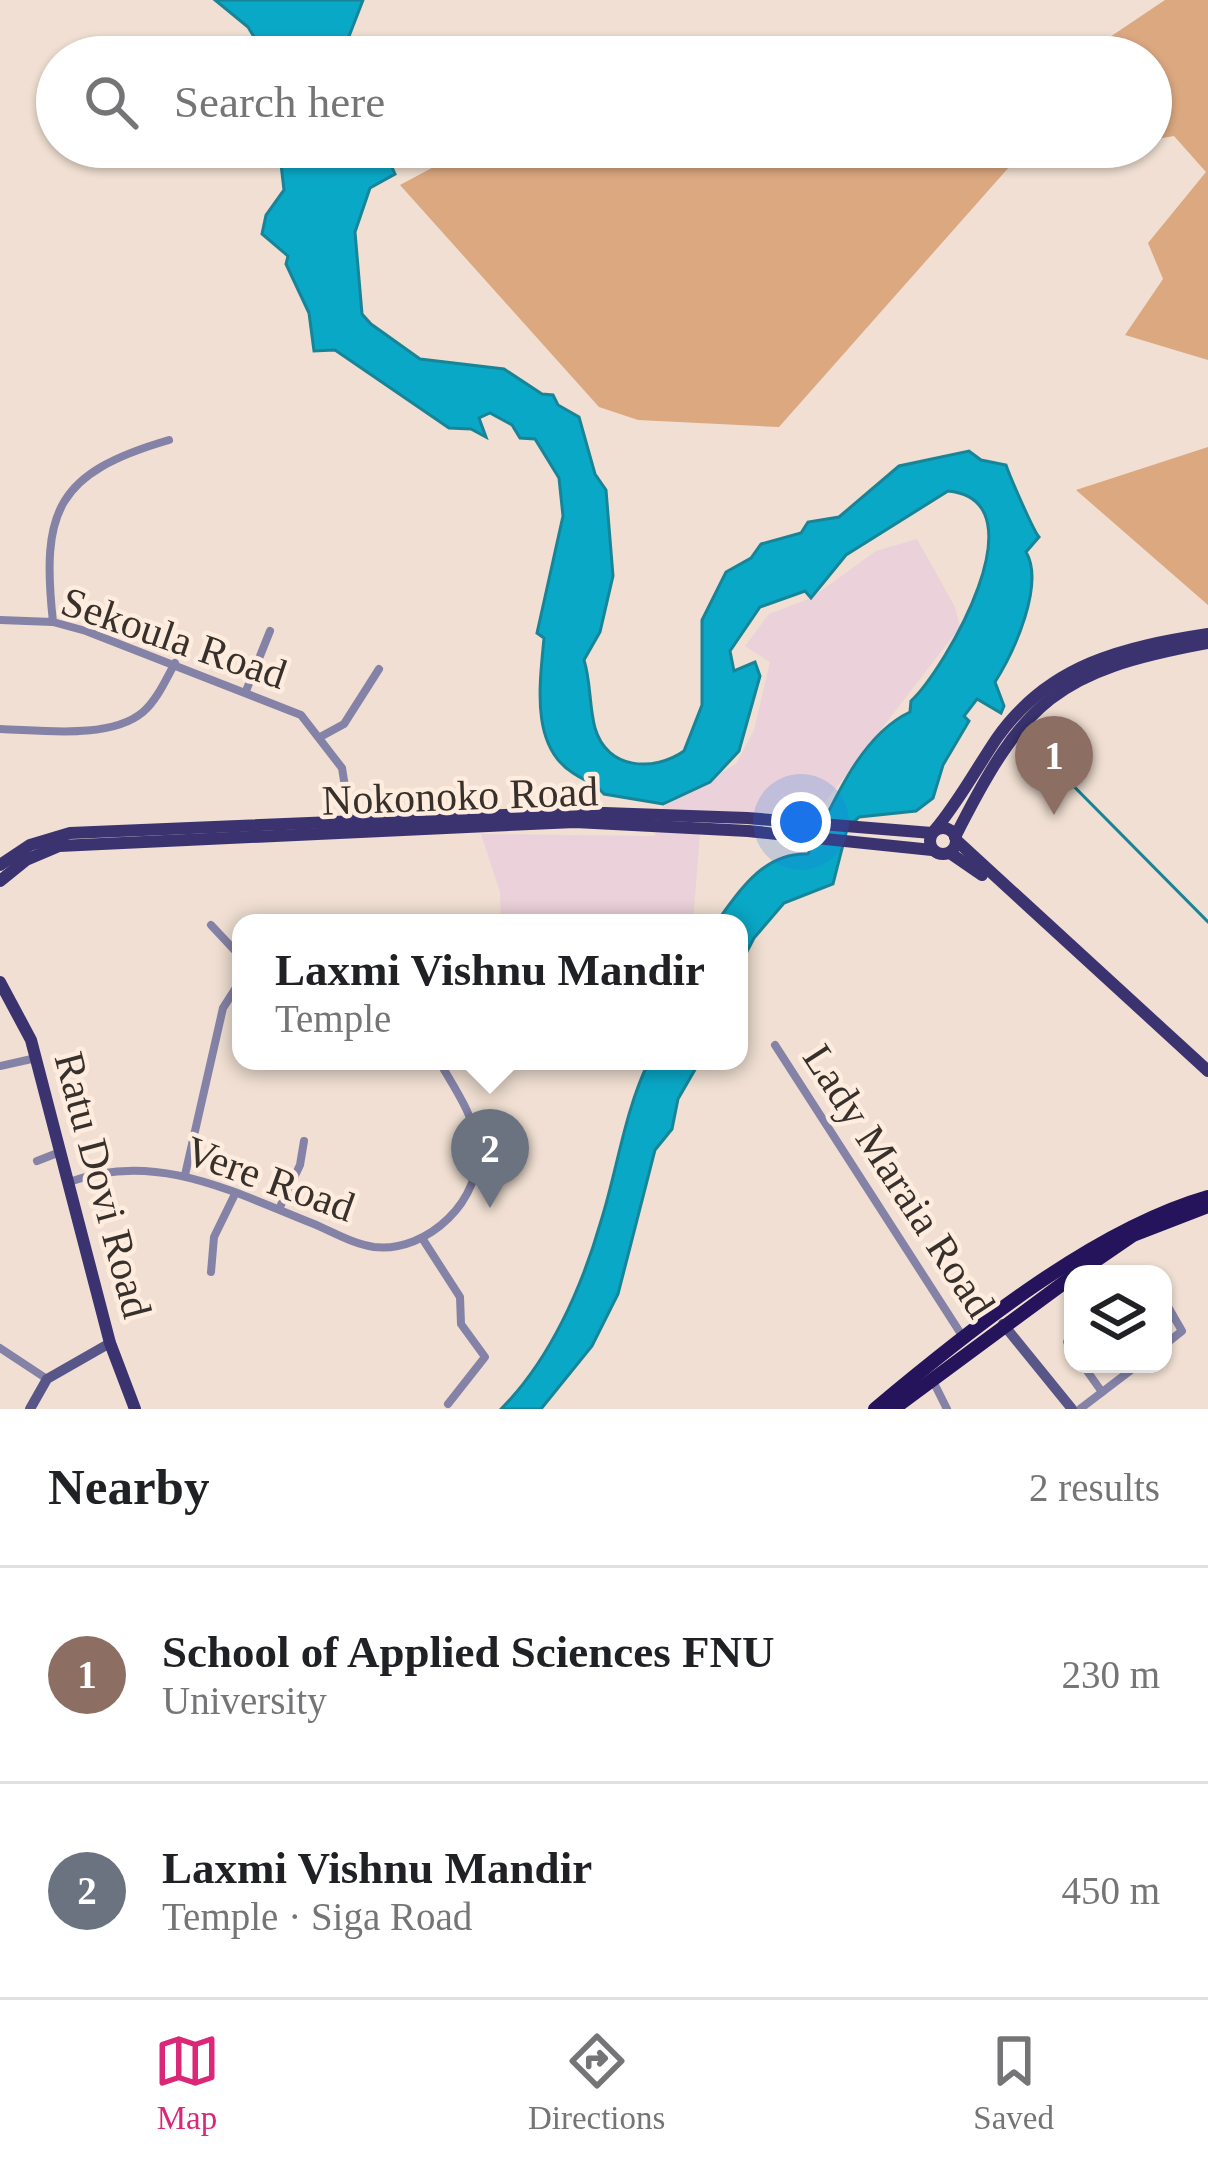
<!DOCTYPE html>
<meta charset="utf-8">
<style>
:root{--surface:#fff;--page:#f2f2f2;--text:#202124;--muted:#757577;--line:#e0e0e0;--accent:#db2777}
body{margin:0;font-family:Georgia,serif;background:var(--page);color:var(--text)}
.controls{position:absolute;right:36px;bottom:36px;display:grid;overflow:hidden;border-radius:24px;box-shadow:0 3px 9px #0004}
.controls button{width:108px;height:108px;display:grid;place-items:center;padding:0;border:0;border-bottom:3px solid var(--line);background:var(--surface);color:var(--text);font:60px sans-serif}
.you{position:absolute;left:801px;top:822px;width:42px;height:42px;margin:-30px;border:9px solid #fff;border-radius:50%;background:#1a73e8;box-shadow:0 0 0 18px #1a73e833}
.badge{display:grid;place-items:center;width:78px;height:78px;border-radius:50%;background:var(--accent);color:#fff;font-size:39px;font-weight:700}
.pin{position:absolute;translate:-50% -99px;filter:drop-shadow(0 3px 6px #0008)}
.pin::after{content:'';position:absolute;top:63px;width:42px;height:36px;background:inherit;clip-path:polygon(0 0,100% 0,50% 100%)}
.popup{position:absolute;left:232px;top:914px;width:516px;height:156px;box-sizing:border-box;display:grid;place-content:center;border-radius:24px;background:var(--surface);filter:drop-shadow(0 3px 9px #0005);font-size:39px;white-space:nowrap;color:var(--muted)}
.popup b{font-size:45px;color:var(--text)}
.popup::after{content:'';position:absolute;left:50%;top:100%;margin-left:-24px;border:24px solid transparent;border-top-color:var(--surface)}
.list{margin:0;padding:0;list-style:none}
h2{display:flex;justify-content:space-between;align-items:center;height:156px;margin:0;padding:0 48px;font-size:51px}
h2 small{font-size:39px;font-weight:400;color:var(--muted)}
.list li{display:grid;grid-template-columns:78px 1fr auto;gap:36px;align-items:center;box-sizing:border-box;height:216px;padding:0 48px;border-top:3px solid var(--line)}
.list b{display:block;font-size:45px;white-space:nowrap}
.list p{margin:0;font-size:39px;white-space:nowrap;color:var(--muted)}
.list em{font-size:39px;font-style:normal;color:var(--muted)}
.icon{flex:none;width:66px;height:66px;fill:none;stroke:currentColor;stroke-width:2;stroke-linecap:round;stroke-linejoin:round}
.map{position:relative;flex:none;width:1208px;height:1409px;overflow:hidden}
.search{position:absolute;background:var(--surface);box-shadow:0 3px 9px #0004;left:36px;right:36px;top:36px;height:132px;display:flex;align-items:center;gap:30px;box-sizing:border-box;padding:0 42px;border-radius:66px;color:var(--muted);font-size:45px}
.sheet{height:588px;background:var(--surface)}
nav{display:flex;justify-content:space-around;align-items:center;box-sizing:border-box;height:168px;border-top:3px solid var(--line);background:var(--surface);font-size:33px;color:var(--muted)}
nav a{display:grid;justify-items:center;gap:6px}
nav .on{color:var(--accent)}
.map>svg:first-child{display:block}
.industrial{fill:#ebd1d9}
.green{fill:#dba880}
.water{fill:#0aa8c7;stroke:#188498;stroke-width:3}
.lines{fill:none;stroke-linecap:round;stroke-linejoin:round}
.stream{stroke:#188498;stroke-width:3}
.street{stroke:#8483a7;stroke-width:8}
.secondary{stroke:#585588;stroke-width:10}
.primary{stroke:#3b3370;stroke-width:12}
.highway{stroke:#25145c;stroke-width:14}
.labels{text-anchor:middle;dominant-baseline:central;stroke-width:9;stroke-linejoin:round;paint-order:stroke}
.street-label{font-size:42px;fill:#37302b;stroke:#feecdf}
</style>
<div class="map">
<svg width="1208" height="1409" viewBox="0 0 1208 1409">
<rect width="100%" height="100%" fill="#f0dfd2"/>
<path class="industrial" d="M917,539L955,607L960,627L815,815L701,818L693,923H501L500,892L481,834L655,836L663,807L736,764L754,730L770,662L745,646L769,614L811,598L876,551Z"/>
<g class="green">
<path d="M1165,0H1208V360L1125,335L1163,279L1148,243L1206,172L1174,136L1151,140V57H1051L1098,45Z"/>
<path d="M831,38L921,57H746Z"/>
<path d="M471,147H1114L1010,166L779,427L638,420L599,407L400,185Z"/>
<path d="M1208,447V605L1076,490Z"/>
</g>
<g class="water">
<path d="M215,0H363L341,57H266L248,27Z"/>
<path d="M279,147H383L395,174L370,188L355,232L362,314L371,324L420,359L504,369L542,394L553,395L558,405L579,417L595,474L606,490L613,576L600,632L584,660C591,682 589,706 595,728C607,770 654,772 684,751L702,705V620L726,572L751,558L761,544L801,533L808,522L839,517L899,466L969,451L981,460L1006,465C1010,477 1034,532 1039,537L1026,552C1045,584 1014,652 995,682L1004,706L1001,713L977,699L964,716L969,721L943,765L933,798L916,811L859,817L847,829L833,884L784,903L754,938L739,967V923H716C740,890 764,852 808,854C832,806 859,736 910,712L911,701C945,669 1044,500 948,491L846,555L811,598L805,591L760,607L730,651L734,671L755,662L760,676L739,751L710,782L663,804L604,794C593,781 586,782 573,773C530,746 540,683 544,638L537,633L563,516L559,478L535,439L520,438L512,425L490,413L479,418L486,437L471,429L449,428L335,350L314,351L309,313L286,264L288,256L262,234L266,215L284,190Z"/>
<path d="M649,1061H700L678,1099L672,1129L655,1150L618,1294L592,1346L541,1409H501C550,1360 582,1287 601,1221C618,1167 624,1113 649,1061Z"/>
</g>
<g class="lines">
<path class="stream" d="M1024,736L1208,922"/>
<g class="street">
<path d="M0,620L53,622L86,631L301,715L342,768L351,824"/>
<path d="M53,622C41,511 56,473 169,440"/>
<path d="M246,691L270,631"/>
<path d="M0,729C40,730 110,740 143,712C157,700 166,679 175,663"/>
<path d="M322,736L344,724L379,669"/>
<path d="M211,925L241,957"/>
<path d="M775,1045L963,1337"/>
<path d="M0,1066L36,1058"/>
<path d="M37,1161L60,1152"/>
<path d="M185,1175L223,1008L241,980"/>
<path d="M69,1182C156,1150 233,1192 314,1224C333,1232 353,1244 374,1247C428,1253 484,1199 477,1144C474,1115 453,1086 439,1061"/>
<path d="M279,1209L300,1165L304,1141"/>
<path d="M422,1238L460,1297L461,1324L485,1357L448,1404"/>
<path d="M211,1272L214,1237L235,1194"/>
<path d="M1163,1298L1182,1331L1163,1346"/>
<path d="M1073,1331L1067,1342L1073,1351"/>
<path d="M0,1348L47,1379"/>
<path d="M1082,1364L1102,1392"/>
<path d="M932,1379L947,1409"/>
<path d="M1080,1409L1139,1364"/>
</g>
<g class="secondary">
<path d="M1003,1324L1072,1409"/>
<path d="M30,1409L47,1379L110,1343"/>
</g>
<g class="primary">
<circle cx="943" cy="841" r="13"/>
<path d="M934,831C958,803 976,769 997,738C1049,664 1124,647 1208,634"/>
<path d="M955,837C1024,700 1056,671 1208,643"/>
<path d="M956,840L1208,1071"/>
<path d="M950,853L982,875"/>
<path d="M0,865L30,845L70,833L576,812L747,818L932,833"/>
<path d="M0,881L26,860L59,846L575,822L748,831L932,850"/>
<path d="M0,982L31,1040L110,1343L135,1409"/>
</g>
<g class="highway">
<path d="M1076,1274L1133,1235L1208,1206"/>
<path d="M875,1409C967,1332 1093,1230 1208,1197"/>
<path d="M893,1409L1073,1276"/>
</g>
</g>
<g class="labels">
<g class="street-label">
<text transform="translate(174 638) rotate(19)">Sekoula Road</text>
<text transform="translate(460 796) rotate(-2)">Nokonoko Road</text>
<text transform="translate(270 1179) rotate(20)">Vere Road</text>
<text transform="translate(899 1181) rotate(57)">Lady Maraia Road</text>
<text transform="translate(103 1185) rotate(75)">Ratu Dovi Road</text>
</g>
</g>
</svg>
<div class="controls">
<button><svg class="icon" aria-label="layers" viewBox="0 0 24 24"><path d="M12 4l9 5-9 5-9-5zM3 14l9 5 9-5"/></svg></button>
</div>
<div class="you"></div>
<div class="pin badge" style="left:1054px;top:815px;background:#8d6e63">1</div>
<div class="pin badge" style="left:490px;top:1208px;background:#6b7280">2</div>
<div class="popup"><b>Laxmi Vishnu Mandir</b>Temple</div>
<div class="search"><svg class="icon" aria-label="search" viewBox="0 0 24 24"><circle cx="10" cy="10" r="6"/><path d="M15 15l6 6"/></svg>Search here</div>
</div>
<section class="sheet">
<h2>Nearby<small>2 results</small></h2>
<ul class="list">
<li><span class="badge" style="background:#8d6e63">1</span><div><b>School of Applied Sciences FNU</b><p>University</p></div><em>230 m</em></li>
<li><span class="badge" style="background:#6b7280">2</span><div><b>Laxmi Vishnu Mandir</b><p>Temple · Siga Road</p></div><em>450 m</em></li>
</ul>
</section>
<nav>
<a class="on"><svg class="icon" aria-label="map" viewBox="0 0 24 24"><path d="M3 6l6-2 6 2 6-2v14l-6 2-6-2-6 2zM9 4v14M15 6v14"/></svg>Map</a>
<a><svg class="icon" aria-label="directions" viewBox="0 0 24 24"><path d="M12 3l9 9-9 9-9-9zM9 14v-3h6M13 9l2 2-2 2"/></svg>Directions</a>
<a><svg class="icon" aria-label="saved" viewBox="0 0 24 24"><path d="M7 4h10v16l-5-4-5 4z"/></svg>Saved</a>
</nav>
